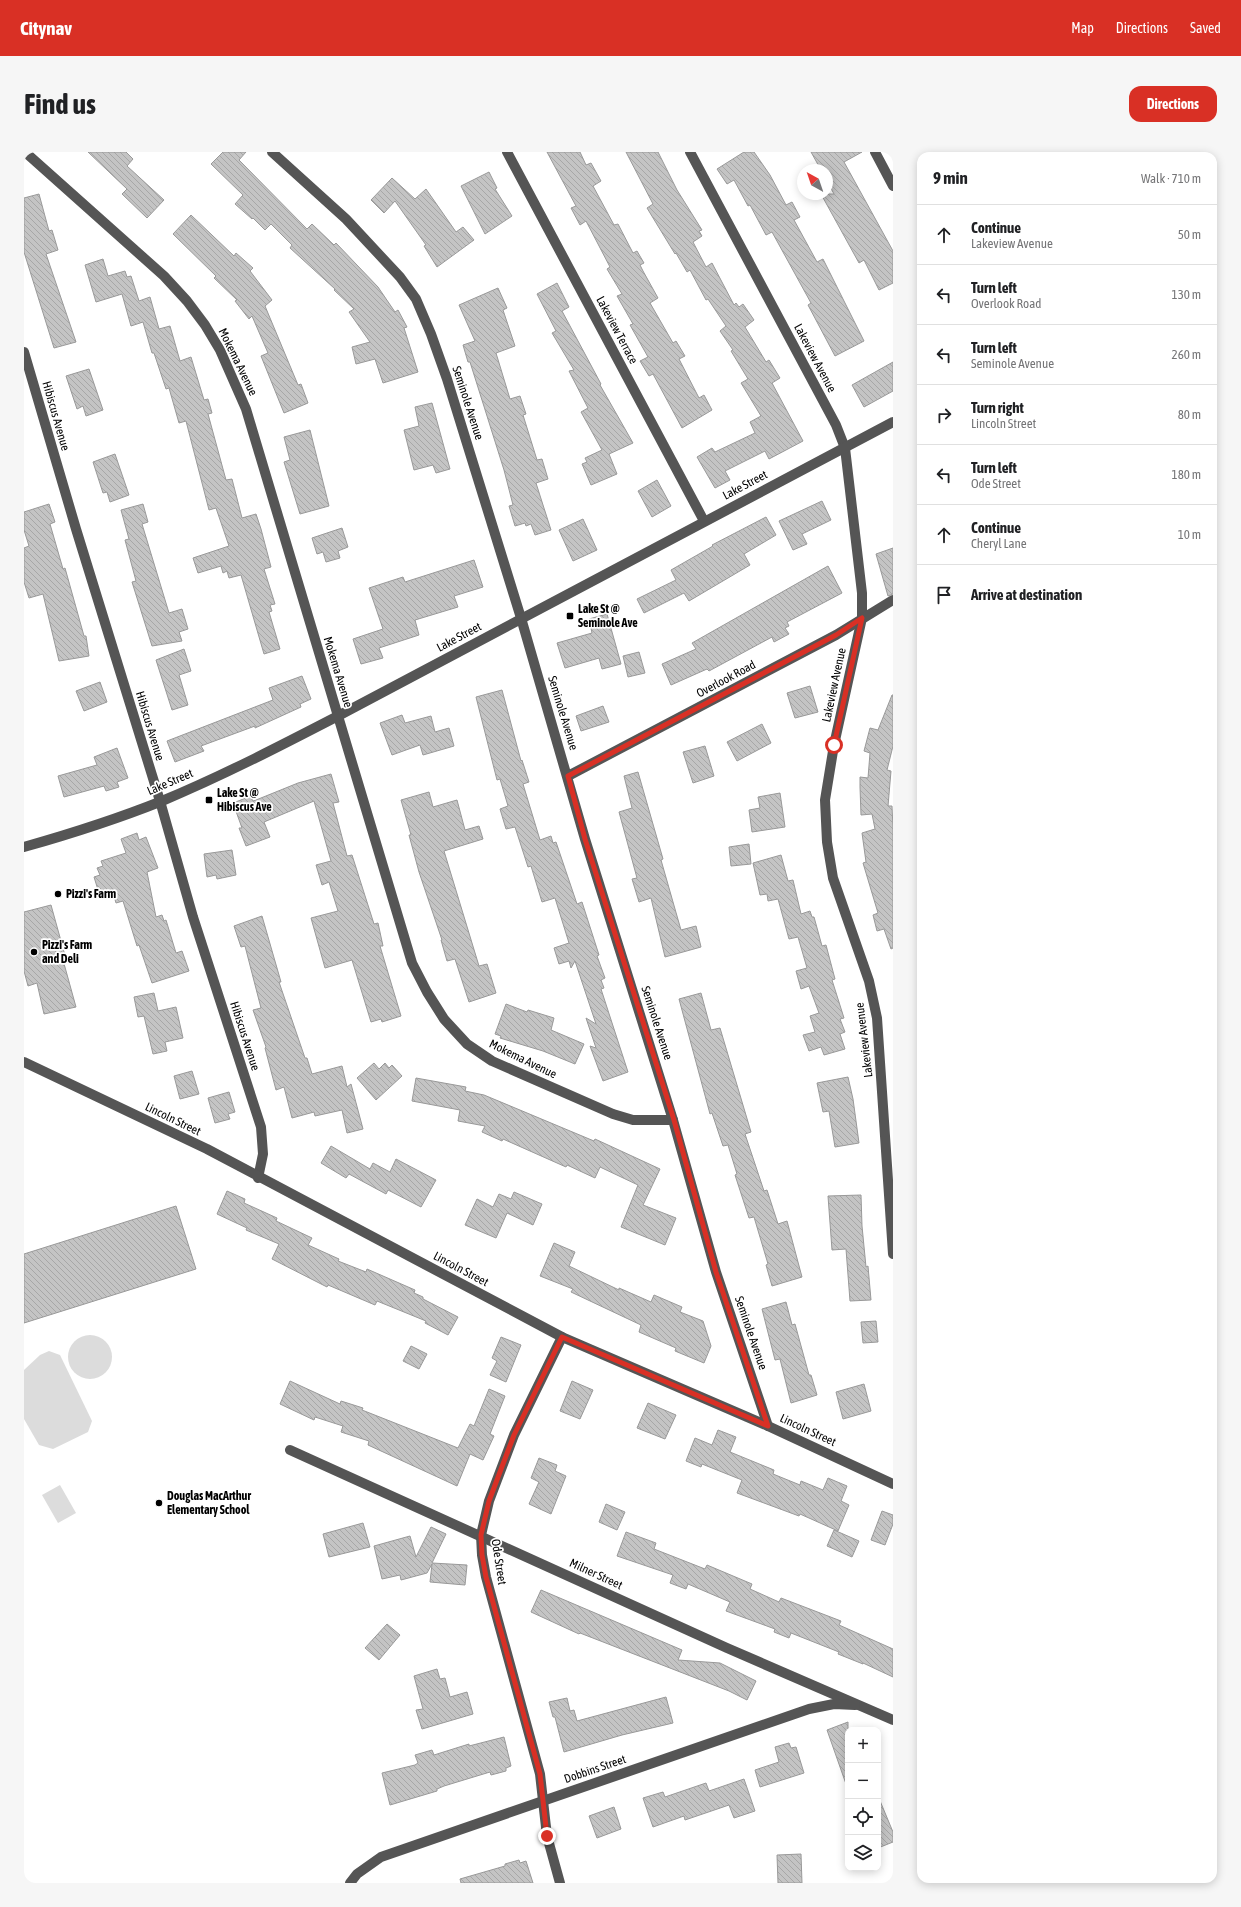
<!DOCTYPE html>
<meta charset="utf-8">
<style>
:root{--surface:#fff;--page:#f6f6f6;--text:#202124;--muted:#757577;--line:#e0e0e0;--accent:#d93025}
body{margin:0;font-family:"Asap Condensed",sans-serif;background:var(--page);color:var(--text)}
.controls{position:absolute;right:12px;bottom:12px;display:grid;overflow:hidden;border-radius:8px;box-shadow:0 2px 10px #0003}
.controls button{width:36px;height:36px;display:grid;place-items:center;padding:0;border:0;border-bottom:1px solid var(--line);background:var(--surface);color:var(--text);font:20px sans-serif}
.compass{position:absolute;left:773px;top:12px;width:36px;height:36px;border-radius:50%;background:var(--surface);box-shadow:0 2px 10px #0003;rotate:320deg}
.stop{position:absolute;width:12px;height:12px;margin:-9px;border:3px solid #d93025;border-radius:50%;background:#fff}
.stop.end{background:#d93025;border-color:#fff;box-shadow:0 1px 4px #0008}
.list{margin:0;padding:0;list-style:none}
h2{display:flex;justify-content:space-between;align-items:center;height:52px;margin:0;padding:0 16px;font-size:17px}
h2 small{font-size:13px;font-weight:400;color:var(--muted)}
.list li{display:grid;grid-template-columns:26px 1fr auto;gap:12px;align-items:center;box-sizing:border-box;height:60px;padding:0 16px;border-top:1px solid var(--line)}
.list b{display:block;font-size:15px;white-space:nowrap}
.list p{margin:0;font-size:13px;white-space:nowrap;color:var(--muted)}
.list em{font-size:13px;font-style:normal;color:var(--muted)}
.icon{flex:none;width:22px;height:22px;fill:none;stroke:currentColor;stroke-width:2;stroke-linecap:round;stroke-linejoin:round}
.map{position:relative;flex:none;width:869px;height:1731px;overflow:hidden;border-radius:12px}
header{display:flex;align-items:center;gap:24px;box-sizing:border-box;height:56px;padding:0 20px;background:var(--accent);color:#fff}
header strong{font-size:19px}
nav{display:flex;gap:22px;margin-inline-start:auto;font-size:14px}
.intro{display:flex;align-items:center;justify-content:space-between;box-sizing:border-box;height:96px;padding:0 24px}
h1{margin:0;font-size:28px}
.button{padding:10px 18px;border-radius:12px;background:var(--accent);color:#fff;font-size:14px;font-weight:700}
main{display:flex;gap:24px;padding:0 24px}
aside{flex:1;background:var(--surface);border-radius:12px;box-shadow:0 2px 10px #0003}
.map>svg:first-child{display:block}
.green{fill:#dcdcdc}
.building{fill:url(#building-back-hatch);stroke:#999}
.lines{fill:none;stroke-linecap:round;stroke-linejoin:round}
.minor{stroke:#555;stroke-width:10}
.route{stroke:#d93025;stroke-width:5}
.poi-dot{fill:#000;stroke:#fff;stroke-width:1.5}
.labels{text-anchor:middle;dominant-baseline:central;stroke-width:3.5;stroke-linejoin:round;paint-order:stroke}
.street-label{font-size:12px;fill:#000;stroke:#fff}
.poi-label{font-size:12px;font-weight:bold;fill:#000;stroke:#fff;text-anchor:start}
</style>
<header>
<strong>Citynav</strong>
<nav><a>Map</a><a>Directions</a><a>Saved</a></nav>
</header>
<div class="intro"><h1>Find us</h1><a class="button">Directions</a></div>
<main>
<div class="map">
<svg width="869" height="1731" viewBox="0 0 869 1731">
<defs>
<pattern id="building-back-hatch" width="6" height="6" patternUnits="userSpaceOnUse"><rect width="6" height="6" fill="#c4c4c4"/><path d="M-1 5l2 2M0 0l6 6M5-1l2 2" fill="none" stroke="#a7a7a7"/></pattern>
</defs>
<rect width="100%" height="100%" fill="#fff"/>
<g class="green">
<circle cx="66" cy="1205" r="22"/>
<path d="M25,1199L36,1203L68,1269L64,1280L29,1297L15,1293L0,1267V1218L16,1203Z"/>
<path d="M36,1333L52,1361L34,1371L18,1343Z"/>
</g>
<g class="building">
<path d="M64,0H102L109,7L103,14L140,48L123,66L98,42L103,37Z"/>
<path d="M199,0H222L215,8L283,77L288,72L310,93L312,91L354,135L371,160L374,158L383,175L380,176L394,220L359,231L351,207L332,212L328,195L346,190L325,160L330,157L310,138L311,137L266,96L268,93L247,72L241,78L229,66L228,67L211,52L219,43L187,12Z"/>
<path d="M523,0H556L562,13L567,11L577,29L569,34L590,73L594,72L609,101L613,99L620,111L616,113L619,119L634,146L626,151L649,191L652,189L661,204L655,207L675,246L680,243L688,258L658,276L629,222L625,224L616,209L624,205L606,173L609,172L593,144L598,142L583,117L586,115L562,69L556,73L547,56L552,54Z"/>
<path d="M602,0H634L653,38L678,78L675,79L678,84L669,90L682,115L688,111L710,153L712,151L715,155L719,152L730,168L721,175L742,210L745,208L756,226L748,231L779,289L745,307L741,299L701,319L706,328L691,336L673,305L688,296L691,300L731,281L726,270L737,264L717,231L724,227L707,199L709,198L696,179L702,174L684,147L682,148L666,118L663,120L652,101L651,102L623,56L629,52Z"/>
<path d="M720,0H730L746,23L762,53L768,50L776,65L770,68L793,110L799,107L840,189L811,204L784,153L787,151L748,80L742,83L726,53L724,54L710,28L703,32L693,17Z"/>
<path d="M787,0H838L820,10L869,99V131L855,138L840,108L835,111L797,42H810L803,29V18H797Z"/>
<path d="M465,20L473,36L471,37L488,64L461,82L437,34Z"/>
<path d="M368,26L391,47L402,37L432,80L439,75L450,88L413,115L400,94L402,93L371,49L360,61L347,48Z"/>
<path d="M15,42L25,79L28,78L34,98L22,102L52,190L30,196L0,100V46Z"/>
<path d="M167,63L210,104L212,101L229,116L226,119L248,148L241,154L274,233L277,232L284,251L260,261L237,204L244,201L228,164L225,167L211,149L213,148L190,126L192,124L149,82Z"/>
<path d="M79,107L84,124L101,119L103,125L107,124L115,149L126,145L135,177L146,174L156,209L167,205L180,248L184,247L188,261L184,262L202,328L208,327L218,366L232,362L237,377L247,415L240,417L251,452L246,453L248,459L245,460L256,497L240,502L217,423L205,426L203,419L199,421L197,414L174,421L169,406L205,394L192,356L185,358L162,269L155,271L145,236L142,237L130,201H128L119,170L107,174L98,142L72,150L61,113Z"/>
<path d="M533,131L545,155L538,159L577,232L576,233L609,291L585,302L593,322L567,333L558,312L563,310L561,306L578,298L557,260L564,256L545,219L550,218L528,181L532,179L513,142Z"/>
<path d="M474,136L483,156L479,158L491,194L472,201L486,247L496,244L502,262L499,263L513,308L518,307L524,327L512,331L527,378L511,383L507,372L502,374L501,371L491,374L485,354L489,353L480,318L446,210H444L439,193L451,189L435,153Z"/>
<path d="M869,210V239L840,255L828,233Z"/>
<path d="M65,217L79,258L62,264L59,254L53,257L42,224Z"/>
<path d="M408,251L426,317L412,321L409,313L390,318L380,278L395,274L391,255Z"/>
<path d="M286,278L305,354L276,362L260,310L266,308L260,285Z"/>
<path d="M91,302L105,343L86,350L83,340L79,341L69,310Z"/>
<path d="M633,328L647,354L628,365L614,339Z"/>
<path d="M798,349L807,368L778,382L783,392L769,398L755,369Z"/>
<path d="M25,352L31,370L26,372L39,417L41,416L60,484H62L65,504L35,509L19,442L5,446L0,430V396L5,394L0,378V360Z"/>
<path d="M119,352L124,370L118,372L145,461L158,457L164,477L155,480L158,489L128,494L108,430L112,429L101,388L105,387L97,358Z"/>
<path d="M742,365L752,383L720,402L726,413L665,449L660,441L620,461L613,447L652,428L647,418L689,394L688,393Z"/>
<path d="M559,367L573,398L549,409L535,378Z"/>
<path d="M318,376L324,395L314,399L316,406L302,410L299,400L293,402L288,386Z"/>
<path d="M869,396V442L864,444L852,402Z"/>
<path d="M450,408L459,435L430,444L434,455L391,468L395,483L355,496L359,506L337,512L329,487L359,477L345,436L379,425L381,430Z"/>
<path d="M804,414L818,441L763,470L765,474L761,476L765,482L750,490L748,485L685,519L683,517L647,533L638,512L672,497L668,491Z"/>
<path d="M583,462L597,512L578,517L575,506L541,516L533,491L568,481L565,467Z"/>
<path d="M160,497L167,519L155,523L164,553L148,558L132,508Z"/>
<path d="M615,500L621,521L604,525L599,504Z"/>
<path d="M278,524L287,547L276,552L277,555L231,576V574L177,594L180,599L151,610L143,589L249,548L245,536Z"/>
<path d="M76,530L83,550L60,559L52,539Z"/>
<path d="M786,534L794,560L771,566L763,541Z"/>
<path d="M478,538L497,609L498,608L505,630L499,632L516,688L527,684L529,691L532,690L553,752L558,750L575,803L573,804L581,826L577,828L580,836L577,837L604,920L579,929L566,894L572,896L562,866L572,872L551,809L547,816L545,809L535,812L530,796L545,791L531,746L518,750L507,714L504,715L491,675L482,677L476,657L484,654L476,627L473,628L452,545Z"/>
<path d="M868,543H869V594L863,618L867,619L864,654H868L869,677V796L867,797L860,777L853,779L849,763L854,761L839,711L842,710L838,681L851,677L848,662L837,663L836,635V625L844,626L846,601L840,599L846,576L854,578Z"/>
<path d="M579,554L585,570L557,579L552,564Z"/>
<path d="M378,563L381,571L407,564L411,580L425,576L430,594L399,603L396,593L368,603L356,571Z"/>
<path d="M738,572L747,591L713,609L703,590Z"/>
<path d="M681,594L690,624L669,631L659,600Z"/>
<path d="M93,596L104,626L93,630L95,635L82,639L80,634L40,645L34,624L73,613L70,605Z"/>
<path d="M614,620L639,707L637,708L657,778L672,774L677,795L641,805L627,746L615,750L608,727L613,726L595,660L608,656L600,624Z"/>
<path d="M307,622L315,650L309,651L323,704L328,703L350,772L354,771L359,794H356L377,864L358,870L357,867L347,870L328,808L301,816L287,766L314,759L305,730L298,733L292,713L307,709L290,649L240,670L246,685L222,694L215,676H218L209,651L227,644L229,649L232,648L274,631Z"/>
<path d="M405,640L409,655L433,648L441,678L455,674L459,687L420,699L455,814L463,812L472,841L445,850L431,807L423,809L417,788H418L395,720L385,683H387L377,648Z"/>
<path d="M756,641L761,675L728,680L725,658L736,656L734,645Z"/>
<path d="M113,681L115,688L122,685L134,716L123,720L132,765L138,763L140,769L142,768L152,801L158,799L165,819L128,831L115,793L113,794L99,749L92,751L88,737L75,741L70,725L76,723L73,716L79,714L77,709L102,701L97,687Z"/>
<path d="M725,692L727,712L707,714L705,695Z"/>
<path d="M208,698L212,723L193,727L192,723L183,725L180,702Z"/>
<path d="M757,703L764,729L769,728L777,762L786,759L788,765H790L798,794L802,793L811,827L808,828L820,866L816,867L821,880L816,882L821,897L800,903L797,895L785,899L779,883L791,880L786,864L795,861L785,834L777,837L772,819L783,816L774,785L765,787L754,747L744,749L743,742L736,743L729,711Z"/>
<path d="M27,753L42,807L39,808L52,855L20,862L13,831L4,834L0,819V760Z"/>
<path d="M238,764L257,830H255L281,906H283L288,922L318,914L323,935L327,932L339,977L323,981L318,958L291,964L290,960L268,966L260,935L252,938L241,896L242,895L229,858L237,856L221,794L217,795L210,774Z"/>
<path d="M130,841L134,859L152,855L159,886L141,890L143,899L129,902L120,864L114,865L110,845Z"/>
<path d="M677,841L687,878L696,876L727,980L721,982L740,1039L743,1038L754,1072L763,1069L778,1125L748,1134L742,1113L744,1112L730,1065L725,1066L711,1023L713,1022L704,993L699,994L688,961L686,962L655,847Z"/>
<path d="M482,852L503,860L504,858L530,866L527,878L560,892L551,912L519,899L476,886L477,884L471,882Z"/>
<path d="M350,911L355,917L361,911L365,916L368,913L378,924L352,948L333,926Z"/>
<path d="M168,919L175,942L156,947L150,924Z"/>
<path d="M824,925L829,947L835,991L811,995L805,959L799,960L793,931Z"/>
<path d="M392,926L442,935L441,939L460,943L570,989L571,987L636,1017L619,1053L652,1066L641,1093L597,1075L614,1033L576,1015L571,1026L543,1013L542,1015L479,987L478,989L458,980L461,974L434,969L436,958L388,949Z"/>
<path d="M205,940L211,960L204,962L206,967L191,971L184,946Z"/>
<path d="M307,994L346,1017L349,1011L366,1020L372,1007L412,1028L397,1055L364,1038L362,1042L325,1022L322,1026L297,1011Z"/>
<path d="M203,1039L221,1047L220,1051L253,1066L252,1069L288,1086L284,1093L315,1107L314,1109L342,1120L343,1117L391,1138L390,1141L399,1145V1147L434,1165L424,1183L401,1171L402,1169L353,1149L351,1153L304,1133L303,1135L248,1107L255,1092L222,1078L223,1076L193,1062Z"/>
<path d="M490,1040L518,1052L509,1073L483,1061L472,1086L441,1073L453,1047L469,1055L475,1042L487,1047Z"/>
<path d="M837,1043L838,1074L842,1115L844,1114L847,1148L826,1149L822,1097L808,1098L804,1044Z"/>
<path d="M152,1054L172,1117L0,1171V1102Z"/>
<path d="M530,1091L551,1100L545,1114L595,1138V1136L627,1150L630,1143L658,1155L656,1160L679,1169L687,1194L680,1211L651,1199L652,1196L615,1180L617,1173L547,1140L549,1137L516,1124Z"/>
<path d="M762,1150L768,1173L771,1172L785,1223H787L793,1243L767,1251L756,1207L751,1208L738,1157Z"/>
<path d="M852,1169L854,1190L839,1191L837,1170Z"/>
<path d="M477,1185L497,1193L482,1230L466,1223L473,1209L468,1206Z"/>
<path d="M387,1194L403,1202L395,1217L379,1209Z"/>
<path d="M266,1229L316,1252L317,1249L339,1256L338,1258L434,1296L446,1272L450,1274L465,1237L481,1244L466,1282L470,1284L459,1308L446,1302L433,1334L344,1293L345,1289L317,1280L319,1274L291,1265L290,1268L256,1252Z"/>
<path d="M548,1229L569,1238L556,1267L536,1259Z"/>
<path d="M840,1232L847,1259L819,1267L812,1240Z"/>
<path d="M624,1251L652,1263L641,1287L613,1276Z"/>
<path d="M694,1278L712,1285L706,1300L750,1318L749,1322L776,1333L777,1329L799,1338L804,1326L823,1334L817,1349L825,1353L814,1379L776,1362L775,1364L713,1341L718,1328L678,1312L677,1315L662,1309L671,1286L688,1293Z"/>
<path d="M515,1306L533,1313L531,1319L542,1324L527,1362L505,1352L515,1330L507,1326Z"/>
<path d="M582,1352L601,1360L593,1378L575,1370Z"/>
<path d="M858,1359L869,1363V1372L861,1393L847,1388Z"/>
<path d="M339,1371L346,1395L305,1405L299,1382Z"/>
<path d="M407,1375L422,1382L408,1411L443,1413L441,1433L406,1430L408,1412L403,1421L377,1428L376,1423L358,1427L350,1394L386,1384L392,1405Z"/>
<path d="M810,1378L835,1389L828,1405L803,1394Z"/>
<path d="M602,1380L632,1391L630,1397L681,1417L683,1413L728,1432L726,1437L755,1450L757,1446L817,1469L815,1473L869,1497V1525L839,1511V1512L814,1502L815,1500L767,1481L765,1486L750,1480L751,1477L702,1459L706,1450L664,1432L662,1437L646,1431L649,1423L593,1404Z"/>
<path d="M517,1438L658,1498L654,1508L696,1511L732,1529L723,1548L705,1539L556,1481L555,1482L507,1460Z"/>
<path d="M363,1472L376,1483L355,1508L341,1496Z"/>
<path d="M413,1517L416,1527L421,1526L426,1545L443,1540L449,1562L398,1577L392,1558L399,1557L390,1524Z"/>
<path d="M642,1545L649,1571L598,1583L540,1600L531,1565H529L525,1550L543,1546L546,1559L550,1558L553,1569Z"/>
<path d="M824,1570V1631L822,1632L803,1578Z"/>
<path d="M480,1585L487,1614L482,1616V1619L467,1623L466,1620L420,1634L413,1637V1639L366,1653L358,1621L391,1613L394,1611L391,1603L408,1598L410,1603L445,1592V1594Z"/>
<path d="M765,1591L767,1596L772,1595L780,1621L736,1635L731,1618L755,1610L751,1595Z"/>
<path d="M720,1627L731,1659L710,1666L705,1653L661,1668L660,1664L629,1675L619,1646L639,1640L641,1645L682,1631L685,1639Z"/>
<path d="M854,1644L869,1680V1690L854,1696Z"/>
<path d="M590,1655L597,1677L573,1686L565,1664Z"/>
<path d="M777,1702L778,1731H754L753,1703Z"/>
<path d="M495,1708L496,1711L502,1709L509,1731H437L436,1727L481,1714V1712Z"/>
</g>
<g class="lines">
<g class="minor">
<path d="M1,0L140,124L163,149L181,173L196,198L222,257L388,811L403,840L420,867L443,892L468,909L589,962L609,968H649"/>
<path d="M248,0L322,67L376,125L392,147L407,182L423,227L497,466L561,687L649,968L692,1120L744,1274"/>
<path d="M483,0L680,369"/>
<path d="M666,0L812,273L821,296L838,441V466L810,593L801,648L803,690L809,726L845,829L853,866L869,1102"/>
<path d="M851,0L869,34"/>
<path d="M0,200L52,377L136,649L169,765L237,975L239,1002L234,1026"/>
<path d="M544,624L812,483L869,448"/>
<path d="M0,695C46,682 93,667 138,649C198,624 256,594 314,564L869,270"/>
<path d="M0,910L183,997L538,1185L744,1274L869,1332"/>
<path d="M266,1298L703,1496L869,1568"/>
<path d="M326,1731L333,1722L357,1705L785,1557L810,1552L831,1553"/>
<path d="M536,1731L523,1684L516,1622L462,1425L458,1403L457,1383L465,1349L490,1283L538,1185"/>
</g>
</g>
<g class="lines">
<path class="route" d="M523,1684L516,1622L462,1425L458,1403L457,1383L465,1349L490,1283L538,1185L744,1274L692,1120L650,968L561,687L544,624L812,483L838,466L810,593"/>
</g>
<g class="poi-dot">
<rect x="542" y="460" width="8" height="8" rx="2"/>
<rect x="181" y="644" width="8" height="8" rx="2"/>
<circle cx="34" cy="742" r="4"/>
<circle cx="10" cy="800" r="4"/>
<circle cx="135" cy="1351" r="4"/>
</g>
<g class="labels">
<g class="street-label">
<text transform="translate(593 178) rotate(62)">Lakeview Terrace</text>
<text transform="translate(791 206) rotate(62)">Lakeview Avenue</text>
<text transform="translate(214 210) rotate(64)">Mokema Avenue</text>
<text transform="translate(444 251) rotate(72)">Seminole Avenue</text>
<text transform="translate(32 264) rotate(74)">Hibiscus Avenue</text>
<text transform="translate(721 333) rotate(-28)">Lake Street</text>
<text transform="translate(435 485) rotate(-28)">Lake Street</text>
<text transform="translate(314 520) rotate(73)">Mokema Avenue</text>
<text transform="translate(702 527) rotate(-28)">Overlook Road</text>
<text transform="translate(810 533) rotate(-78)">Lakeview Avenue</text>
<text transform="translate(539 561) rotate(73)">Seminole Avenue</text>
<text transform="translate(126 574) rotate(73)">Hibiscus Avenue</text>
<text transform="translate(146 630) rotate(-23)">Lake Street</text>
<text transform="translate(633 871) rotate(72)">Seminole Avenue</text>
<text transform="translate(221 884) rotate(72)">Hibiscus Avenue</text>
<text transform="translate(840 888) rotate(-97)">Lakeview Avenue</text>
<text transform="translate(499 907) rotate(26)">Mokema Avenue</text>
<text transform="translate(149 967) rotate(26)">Lincoln Street</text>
<text transform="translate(437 1117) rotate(28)">Lincoln Street</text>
<text transform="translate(727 1181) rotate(71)">Seminole Avenue</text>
<text transform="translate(784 1278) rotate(25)">Lincoln Street</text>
<text transform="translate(475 1410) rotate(81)">Ode Street</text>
<text transform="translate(572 1422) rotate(25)">Milner Street</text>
<text transform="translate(571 1617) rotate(-19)">Dobbins Street</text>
</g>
<g class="poi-label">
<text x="554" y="457">Lake St @<tspan x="554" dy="14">Seminole Ave</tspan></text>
<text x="193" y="641">Lake St @<tspan x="193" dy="14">Hibiscus Ave</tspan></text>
<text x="42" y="742">Pizzi's Farm</text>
<text x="18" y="793">Pizzi's Farm<tspan x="18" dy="14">and Deli</tspan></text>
<text x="143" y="1344">Douglas MacArthur<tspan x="143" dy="14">Elementary School</tspan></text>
</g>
</g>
</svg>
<div class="controls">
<button>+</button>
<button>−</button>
<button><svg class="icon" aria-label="locate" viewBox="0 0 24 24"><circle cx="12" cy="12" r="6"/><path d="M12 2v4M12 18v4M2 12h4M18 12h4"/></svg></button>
<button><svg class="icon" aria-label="layers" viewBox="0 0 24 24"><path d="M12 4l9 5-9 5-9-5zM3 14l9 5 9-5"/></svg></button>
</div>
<svg class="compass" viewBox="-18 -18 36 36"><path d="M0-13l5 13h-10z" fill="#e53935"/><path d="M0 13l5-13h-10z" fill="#757577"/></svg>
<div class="stop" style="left:810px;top:593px"></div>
<div class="stop end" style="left:523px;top:1684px"></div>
</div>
<aside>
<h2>9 min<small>Walk · 710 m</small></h2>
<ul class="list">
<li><svg class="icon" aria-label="ahead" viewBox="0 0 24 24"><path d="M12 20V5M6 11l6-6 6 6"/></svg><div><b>Continue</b><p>Lakeview Avenue</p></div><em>50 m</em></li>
<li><svg class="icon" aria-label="left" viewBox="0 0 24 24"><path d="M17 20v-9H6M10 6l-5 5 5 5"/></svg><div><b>Turn left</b><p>Overlook Road</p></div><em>130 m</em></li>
<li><svg class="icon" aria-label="left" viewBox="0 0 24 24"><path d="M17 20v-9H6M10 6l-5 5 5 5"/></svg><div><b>Turn left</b><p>Seminole Avenue</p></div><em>260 m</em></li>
<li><svg class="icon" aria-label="right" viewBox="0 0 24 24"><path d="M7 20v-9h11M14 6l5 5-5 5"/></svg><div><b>Turn right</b><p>Lincoln Street</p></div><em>80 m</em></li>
<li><svg class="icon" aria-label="left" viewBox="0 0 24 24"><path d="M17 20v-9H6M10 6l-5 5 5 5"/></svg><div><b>Turn left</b><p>Ode Street</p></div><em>180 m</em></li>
<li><svg class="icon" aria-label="ahead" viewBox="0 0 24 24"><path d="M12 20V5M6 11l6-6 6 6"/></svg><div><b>Continue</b><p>Cheryl Lane</p></div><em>10 m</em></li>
<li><svg class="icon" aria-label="arrive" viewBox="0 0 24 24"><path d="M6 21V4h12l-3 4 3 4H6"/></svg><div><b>Arrive at destination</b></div></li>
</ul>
</aside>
</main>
